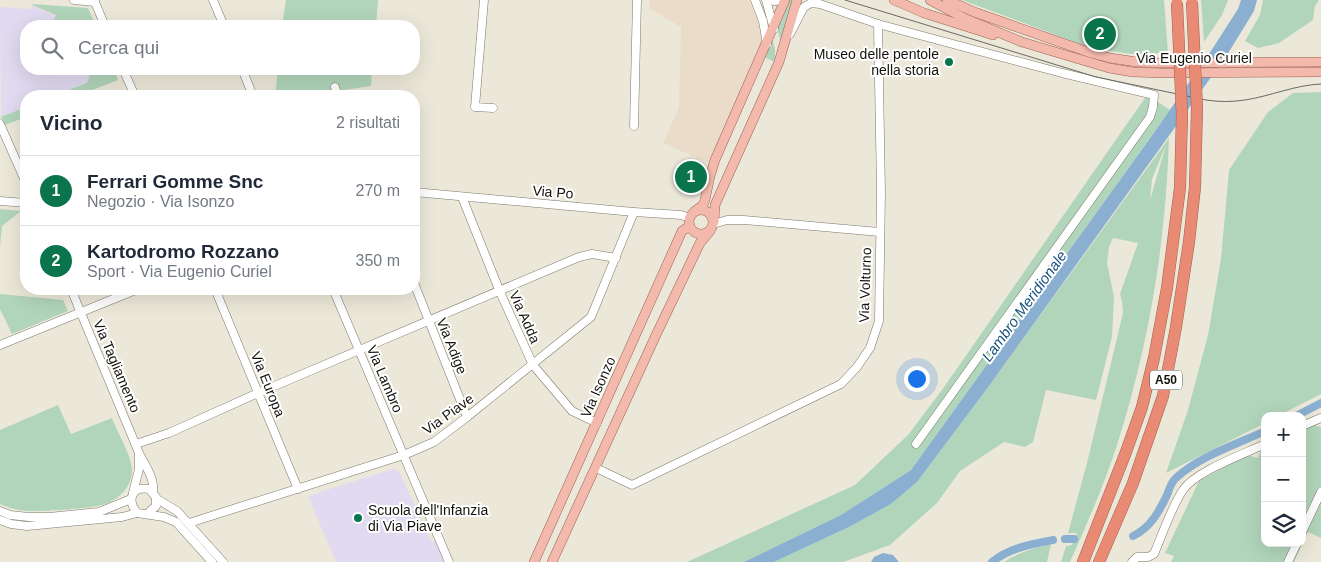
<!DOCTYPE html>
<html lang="it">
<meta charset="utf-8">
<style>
:root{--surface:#fff;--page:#f2f2f3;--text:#1f2937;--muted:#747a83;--line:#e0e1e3;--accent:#0a744c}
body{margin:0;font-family:Helvetica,sans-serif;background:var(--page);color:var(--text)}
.controls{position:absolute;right:15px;bottom:15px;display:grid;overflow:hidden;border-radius:10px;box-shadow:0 5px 20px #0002}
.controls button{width:45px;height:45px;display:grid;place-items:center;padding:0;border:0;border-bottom:1px solid var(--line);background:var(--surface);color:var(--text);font:25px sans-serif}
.you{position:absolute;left:916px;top:378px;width:18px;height:18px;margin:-12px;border:4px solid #fff;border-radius:50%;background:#1a73e8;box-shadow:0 0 0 8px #1a73e833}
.badge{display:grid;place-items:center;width:32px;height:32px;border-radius:50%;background:var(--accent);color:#fff;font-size:16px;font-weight:700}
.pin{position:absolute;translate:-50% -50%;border:2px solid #fff;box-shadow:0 1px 5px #0006}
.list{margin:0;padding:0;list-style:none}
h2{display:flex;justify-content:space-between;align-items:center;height:65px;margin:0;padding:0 20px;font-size:21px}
h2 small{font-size:16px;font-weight:400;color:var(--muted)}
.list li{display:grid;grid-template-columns:32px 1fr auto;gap:15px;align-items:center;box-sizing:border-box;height:70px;padding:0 20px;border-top:1px solid var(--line)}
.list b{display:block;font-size:19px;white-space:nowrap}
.list p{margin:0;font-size:16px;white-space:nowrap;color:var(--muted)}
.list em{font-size:16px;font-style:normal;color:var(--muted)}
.icon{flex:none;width:28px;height:28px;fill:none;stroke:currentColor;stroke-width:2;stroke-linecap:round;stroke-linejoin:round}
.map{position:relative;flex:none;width:1321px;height:562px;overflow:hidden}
.search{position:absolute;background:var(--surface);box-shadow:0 5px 20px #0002;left:20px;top:20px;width:400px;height:55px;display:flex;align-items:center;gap:12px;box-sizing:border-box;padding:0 18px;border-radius:20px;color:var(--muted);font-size:19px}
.panel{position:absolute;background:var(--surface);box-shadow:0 5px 20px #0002;left:20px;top:90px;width:400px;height:205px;border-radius:20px}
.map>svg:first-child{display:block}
.commercial{fill:#eadcc9}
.education{fill:#e1daf0}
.green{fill:#b1d5ba;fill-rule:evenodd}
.water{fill:#8bafd1}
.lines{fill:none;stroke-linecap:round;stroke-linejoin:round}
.canal{stroke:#8bafd1;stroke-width:8}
.minor-casing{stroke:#7c786b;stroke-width:9}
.major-casing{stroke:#9e6150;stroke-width:10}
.highway-casing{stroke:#9e6150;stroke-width:12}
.minor{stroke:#fff;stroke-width:8}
.major{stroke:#f2b9ac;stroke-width:9}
.highway{stroke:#e98b74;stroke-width:11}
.tram{stroke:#6a685f;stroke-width:1}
.highway-bridge-casing{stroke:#9e6150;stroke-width:12;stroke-linecap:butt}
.highway-bridge{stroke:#e98b74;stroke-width:11}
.poi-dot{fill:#0a744c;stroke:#fff;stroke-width:2}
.labels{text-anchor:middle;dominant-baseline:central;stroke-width:4;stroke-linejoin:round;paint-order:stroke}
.shield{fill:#fff;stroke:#5a5956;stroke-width:1}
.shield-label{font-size:12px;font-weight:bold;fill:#13120d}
.poi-label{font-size:14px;fill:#13120d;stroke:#fff;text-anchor:end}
.street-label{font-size:14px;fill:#13120d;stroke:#fff}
.water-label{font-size:15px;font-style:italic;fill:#1b527e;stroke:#fff}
</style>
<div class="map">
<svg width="1321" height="562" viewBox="0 0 1321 562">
<rect width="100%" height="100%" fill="#ece8d9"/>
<path class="commercial" d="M650,0H755L767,44L713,165L663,143L679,107L681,27L649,8Z"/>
<g class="education">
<path d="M32,5L56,16L51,26H26V69H88L90,75L87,83L53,96H26V107L1,117L0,7L31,9Z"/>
<path d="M392,469L399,471L432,542L438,540L447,562H336L308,496Z"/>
</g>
<g class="green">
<path d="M286,0H378L376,26H282Z"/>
<path d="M790,0H793L781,42L777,29Z"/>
<path d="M962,0H1164L1168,53L1131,54L1091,48Z"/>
<path d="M1201,0H1228L1222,15L1204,42Z"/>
<path d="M1263,0H1319L1315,6L1313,20L1279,43L1258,48L1245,41L1260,15Z"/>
<path d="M33,4L88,8L96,26H51L56,15L32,5Z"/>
<path d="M772,38L775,49V62L764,57Z"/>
<path d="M88,69H114L118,80L77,96H53L87,83L90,75Z"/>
<path d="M278,69H372L371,86L303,96H275Z"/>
<path d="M1321,92V394L1278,416H1265V423L1166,473L1188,410L1208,335L1221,259L1229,170L1268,112L1293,93Z"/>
<path d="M1147,95L1170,110L911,470L841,515L744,562H687L855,485L908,435L942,390Z"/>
<path d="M26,107V117L5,125L1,117Z"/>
<path d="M1169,138C1166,242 1149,345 1117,445C1104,485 1087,524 1070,562H1061L1066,546L1072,545L1077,533H1068L1087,463L1123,313L1122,301L1120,294L1138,243L1113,238L1109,247L1107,263L1114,297L1112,337L1096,400L1046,390L1033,442L1025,447L1004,442L960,471L937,503L890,545L843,562H774L851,526L891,504L917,482L989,386ZM1166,145L1150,200L1152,179Z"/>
<path d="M0,209L21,211L2,226L0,247Z"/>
<path d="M0,294L63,300L68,311L12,334L0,309Z"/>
<path d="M58,405L71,434L112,418C117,432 133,458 132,472C131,486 122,496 110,502C97,509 47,511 30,511C20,511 9,508 0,504V430Z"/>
<path d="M1310,424L1321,427V538L1308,532L1294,562H1171L1174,556L1165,553L1199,481L1247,455L1258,458L1261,449L1265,447V543H1302V428Z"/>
<path d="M1051,544L1047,562H1004C1017,553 1035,548 1051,544Z"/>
</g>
<g class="water">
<path d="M1241,0H1257L1254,11L1227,55L989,386L917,482L891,504L851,526L774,562H744L841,515L911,470L1153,134L1209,54L1238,9Z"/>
<path d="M883,553L893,555L899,562H871L874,557Z"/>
</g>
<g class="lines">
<g class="canal">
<path d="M1296,416L1321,403"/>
<path d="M1133,536C1150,528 1159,512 1167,495C1169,490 1171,482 1176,478C1200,456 1235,445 1265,431"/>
<path d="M1065,539H1074"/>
<path d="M992,562C1009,548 1032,544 1053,540"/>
</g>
<g class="minor-casing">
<g id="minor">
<path d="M74,0L95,2"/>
<path d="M94,0L105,26"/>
<path d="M213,0L224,26"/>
<path d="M484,0L475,107L493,108"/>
<path d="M755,0L763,21L767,44"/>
<path d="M766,0L774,29"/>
<path d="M770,0L775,1L780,0"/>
<path d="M790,34L804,7L811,3L820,4L878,24L1062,73L1154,95L1153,107L1150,117L916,444"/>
<path d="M123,69L135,96"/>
<path d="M242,69L253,96"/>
<path d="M335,87L338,96"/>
<path d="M0,124L26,183"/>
<path d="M634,126L637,0"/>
<path d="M414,192L634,212L681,215L690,218"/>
<path d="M462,197L500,292L533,365L572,411L597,423"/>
<path d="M0,201L26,203"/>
<path d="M713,224L727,220H744L879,232"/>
<path d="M414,283L467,417"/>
<path d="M71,289L139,453C145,465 155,479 153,492"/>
<path d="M215,289L298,489"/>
<path d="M333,289L449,562"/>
<path d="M0,345L138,289"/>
<path d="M1302,426L1321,418"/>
<path d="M136,444L169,433L258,393L579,257L592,254L616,258"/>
<path d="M596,468L632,485L841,384L857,367L870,348L879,321L881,192L878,24"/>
<path d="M133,493L139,469V455"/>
<path d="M157,499L177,511L223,562"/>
<path d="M0,511L10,515L29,517H49L99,512L131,499"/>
<path d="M148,513L156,506V497L149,489C131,486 127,500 137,513L164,517L176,522L212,562"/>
<path d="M0,520L11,524L27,526L122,517L137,513"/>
<path d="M189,523L404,455L434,442L467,417L591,317L634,212"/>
<path d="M1302,532L1321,492"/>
<path d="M1132,562L1137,557H1148L1154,554C1162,535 1172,506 1183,490C1196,471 1244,454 1265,444"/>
<path d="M1288,562L1297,543"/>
</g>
</g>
<g class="major-casing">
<g id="major">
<path d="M894,0L924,13L993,35"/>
<path d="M930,0L966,19L1022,42L1109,68L1133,72L1163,73L1321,72"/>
<path d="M947,0L977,13L1091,53L1110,58L1137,62L1163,63L1321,62"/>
<circle cx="701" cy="222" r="12"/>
<path d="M695,211L703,205L705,200L710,176L715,160L785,0"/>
<path d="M714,222L715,205L779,62L797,0"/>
<path d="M534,562L682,231L690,226"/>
<path d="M552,562L656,335L700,243L710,231"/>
</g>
</g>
<g class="highway-casing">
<g id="highway">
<path d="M1083,562L1126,452L1142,407L1154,358L1167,288L1180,188"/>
<path d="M1099,562L1133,483L1163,396L1176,327L1189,242L1195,187"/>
</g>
</g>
<use href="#minor" class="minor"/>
<use href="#major" class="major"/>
<use href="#highway" class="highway"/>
<path class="tram" d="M845,0L1096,77L1206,100C1219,102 1232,102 1245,100C1271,96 1295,85 1321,84"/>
<g class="highway-bridge-casing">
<g id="highway-bridge">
<path d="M1192,2L1197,108L1195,187"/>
<path d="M1177,3L1182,115L1180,188"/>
</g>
</g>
<use href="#highway-bridge" class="highway-bridge"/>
</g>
<g class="poi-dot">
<circle cx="949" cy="62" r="5"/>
<circle cx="358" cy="518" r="5"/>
</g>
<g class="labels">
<rect class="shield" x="1150" y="370.5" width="32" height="19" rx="4"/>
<g class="shield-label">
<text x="1166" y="380">A50</text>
</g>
<g class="poi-label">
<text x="939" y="54">Museo delle pentole<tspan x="939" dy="16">nella storia</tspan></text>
<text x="368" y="510" text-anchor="start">Scuola dell'Infanzia<tspan x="368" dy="16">di Via Piave</tspan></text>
</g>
<g class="street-label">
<text x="1194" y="58">Via Eugenio Curiel</text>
<text transform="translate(553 192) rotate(5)">Via Po</text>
<text transform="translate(865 285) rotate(-88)">Via Volturno</text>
<text transform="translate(525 317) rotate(66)">Via Adda</text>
<text transform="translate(452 346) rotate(68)">Via Adige</text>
<text transform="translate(117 366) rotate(67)">Via Tagliamento</text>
<text transform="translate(385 379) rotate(67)">Via Lambro</text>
<text transform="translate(268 384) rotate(68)">Via Europa</text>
<text transform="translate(598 387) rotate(-66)">Via Isonzo</text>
<text transform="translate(448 414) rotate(-36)">Via Piave</text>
</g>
<g class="water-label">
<text transform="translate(1024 306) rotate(-54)">Lambro Meridionale</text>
</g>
</g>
</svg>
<div class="controls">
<button>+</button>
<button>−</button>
<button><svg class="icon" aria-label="layers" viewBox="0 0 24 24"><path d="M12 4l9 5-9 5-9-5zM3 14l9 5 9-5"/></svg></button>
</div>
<div class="you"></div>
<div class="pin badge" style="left:691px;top:177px">1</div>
<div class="pin badge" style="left:1100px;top:34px">2</div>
<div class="search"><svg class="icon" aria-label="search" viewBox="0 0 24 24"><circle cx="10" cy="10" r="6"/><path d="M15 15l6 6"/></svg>Cerca qui</div>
<section class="panel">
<h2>Vicino<small>2 risultati</small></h2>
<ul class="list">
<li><span class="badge">1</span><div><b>Ferrari Gomme Snc</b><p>Negozio · Via Isonzo</p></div><em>270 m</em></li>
<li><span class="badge">2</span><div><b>Kartodromo Rozzano</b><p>Sport · Via Eugenio Curiel</p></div><em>350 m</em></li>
</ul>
</section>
</div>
